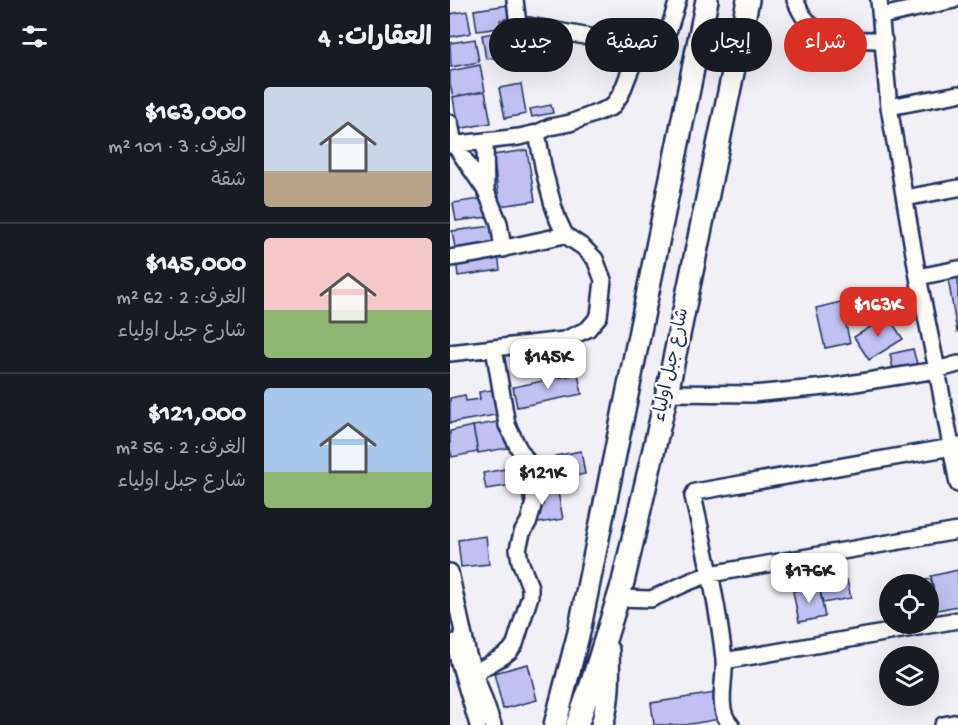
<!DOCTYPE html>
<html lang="ar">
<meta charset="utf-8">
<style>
body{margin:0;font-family:"Gochi Hand","Playpen Sans Arabic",sans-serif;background:#20242c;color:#f1f3f6;direction:rtl;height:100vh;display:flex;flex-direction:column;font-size:22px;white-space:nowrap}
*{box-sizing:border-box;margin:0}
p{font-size:20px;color:#9ea1a6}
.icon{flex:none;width:33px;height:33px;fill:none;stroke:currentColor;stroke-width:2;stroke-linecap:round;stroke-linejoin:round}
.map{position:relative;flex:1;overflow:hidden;direction:ltr}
.sheet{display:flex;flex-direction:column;background:#171b24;width:450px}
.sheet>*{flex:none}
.banner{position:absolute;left:18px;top:18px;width:399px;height:54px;direction:rtl;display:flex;gap:12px}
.fabs{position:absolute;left:429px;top:574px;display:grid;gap:12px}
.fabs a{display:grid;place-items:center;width:60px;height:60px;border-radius:50%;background:#171b24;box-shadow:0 6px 24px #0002;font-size:30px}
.price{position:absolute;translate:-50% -51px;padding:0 14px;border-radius:12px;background:#fff;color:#222;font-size:20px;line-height:39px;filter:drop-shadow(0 2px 3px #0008)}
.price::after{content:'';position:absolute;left:50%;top:36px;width:18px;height:14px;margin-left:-9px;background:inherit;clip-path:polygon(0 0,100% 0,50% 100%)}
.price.selected{background:#d93025;color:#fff}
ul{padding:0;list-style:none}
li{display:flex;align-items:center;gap:18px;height:150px;padding:0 18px}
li+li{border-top:2px solid #363941}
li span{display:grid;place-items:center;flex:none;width:168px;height:120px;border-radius:6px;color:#555}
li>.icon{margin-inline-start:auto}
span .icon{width:72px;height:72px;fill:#fffc;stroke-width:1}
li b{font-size:26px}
h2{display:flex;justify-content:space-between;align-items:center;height:72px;padding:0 18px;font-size:26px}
.pill{padding:0 21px;border-radius:27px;background:#171b24;box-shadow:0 6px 24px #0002;font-size:21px;line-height:54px}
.pill.selected{background:#d93025;color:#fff}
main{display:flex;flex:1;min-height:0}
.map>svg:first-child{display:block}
.building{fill:#c0c0f2;stroke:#1b2f5e;stroke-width:1.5}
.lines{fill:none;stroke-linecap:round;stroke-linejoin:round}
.minor-casing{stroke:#1b2f5e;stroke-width:20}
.highway-casing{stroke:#1b2f5e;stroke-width:26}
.minor{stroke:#fdfcf7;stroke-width:15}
.highway{stroke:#fdfcf7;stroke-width:21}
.labels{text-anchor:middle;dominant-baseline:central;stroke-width:5;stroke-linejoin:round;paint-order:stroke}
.street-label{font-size:18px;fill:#1b2f5e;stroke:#fdfcf7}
</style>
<main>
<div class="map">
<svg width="508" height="725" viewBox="0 0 508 725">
<rect width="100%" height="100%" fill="#f1f0f6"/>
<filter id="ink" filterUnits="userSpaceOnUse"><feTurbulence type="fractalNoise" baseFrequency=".0167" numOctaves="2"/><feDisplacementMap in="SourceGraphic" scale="12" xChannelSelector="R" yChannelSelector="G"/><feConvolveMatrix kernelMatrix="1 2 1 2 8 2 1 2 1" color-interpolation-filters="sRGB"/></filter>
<g filter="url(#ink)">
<path class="building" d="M 58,5 L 60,18 L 50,20 L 51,28 L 27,31 L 24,10 Z
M 17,11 L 21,33 L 0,37 L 0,14 Z
M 62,30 L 66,54 L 36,59 L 32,35 Z
M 25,39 L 29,62 L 1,67 L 0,43 Z
M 30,65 L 35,91 L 3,97 L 0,84 L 0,71 Z
M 71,84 L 76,114 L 55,118 L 49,88 Z
M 35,91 L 41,123 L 8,129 L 3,97 Z
M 101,105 L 103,113 L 82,117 L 80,109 Z
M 77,150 L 85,201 L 50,206 L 43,155 Z
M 35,198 L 38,217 L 6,221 L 3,203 Z
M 42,226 L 44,244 L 5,248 L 2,231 Z
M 48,254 L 50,270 L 8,276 L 6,259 Z
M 508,270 L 508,331 L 507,332 L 497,272 Z
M 391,302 L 400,343 L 375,348 L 366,308 Z
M 438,316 L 453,339 L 419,360 L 404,337 Z
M 463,349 L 467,364 L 443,369 L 440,354 Z
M 128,374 L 132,394 L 67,407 L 63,387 Z
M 47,389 L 51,414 L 0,423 L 0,398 L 15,395 L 16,401 L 30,399 L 29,392 Z
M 53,421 L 58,448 L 28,453 L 23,426 Z
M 23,426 L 28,452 L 2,457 L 0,449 L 0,431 Z
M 131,451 L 135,474 L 110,479 L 105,456 Z
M 61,468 L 63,485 L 36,489 L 33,473 Z
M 107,487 L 113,519 L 77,525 L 72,493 Z
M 36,536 L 39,564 L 11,567 L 8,540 Z
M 508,570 L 508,606 L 487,610 L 481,576 Z
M 481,579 L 487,612 L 478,614 L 478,585 L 456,585 L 456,583 Z
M 397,580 L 401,598 L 373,603 L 369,586 Z
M 369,586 L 375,617 L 349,622 L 343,591 Z
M 78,664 L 87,700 L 53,709 L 44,673 Z
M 265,693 L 270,719 L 235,725 L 204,725 L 201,703 Z"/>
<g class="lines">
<defs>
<path id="minor" d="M 65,0 L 68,24 L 201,48
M 345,0 C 348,6 350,12 354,17 C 371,42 406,40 434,40
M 429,0 L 439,107 L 468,277 L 487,370 L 508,484
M 432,16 L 504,0
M 439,107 L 508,94
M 0,123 L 4,144 L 36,191 L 49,223 L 53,249
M 35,141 L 36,191
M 0,145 L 69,137 L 87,133 L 100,127 L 120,123 L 162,107 L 171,94 L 182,66 L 189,57 L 201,48 L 219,29 L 228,0
M 455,198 L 508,188
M 0,258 L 32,253 L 115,235
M 468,277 L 508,269
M 0,353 L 114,340 L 138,329 L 149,316 L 153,280 L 145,259 L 133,247 L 115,235 L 108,220 L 103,205 L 94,171 L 87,133
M 217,393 L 302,394 L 386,386 L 487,370 L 508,364
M 0,572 L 18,655 L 43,725
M 168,598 L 201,599 L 241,581 L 260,574 L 508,531
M 5,642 L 9,662 L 28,725
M 274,661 L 508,620
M 24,673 L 52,657 L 60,651 L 65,644 L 80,596 L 80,587 L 70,561 L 68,549 L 72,533 L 79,521 L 84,502 L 83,484 L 80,466 L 68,447 L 57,425 L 44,348
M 281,725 C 265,710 276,679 274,659 C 268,604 255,550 243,496 L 245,492 L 508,446
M 493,725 L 508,722"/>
<path id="highway" d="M 105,725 L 129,632 L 257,0
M 127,725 L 142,682 L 173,582 L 217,393 L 298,0
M 152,725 C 159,701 159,676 158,651"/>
</defs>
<use href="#minor" class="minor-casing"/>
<use href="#highway" class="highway-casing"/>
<use href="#minor" class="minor"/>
<use href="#highway" class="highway"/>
</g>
</g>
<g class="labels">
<g class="street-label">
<text transform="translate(222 365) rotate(-78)">شارع جبل اولياء</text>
</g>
</g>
</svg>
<div class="fabs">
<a><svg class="icon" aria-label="locate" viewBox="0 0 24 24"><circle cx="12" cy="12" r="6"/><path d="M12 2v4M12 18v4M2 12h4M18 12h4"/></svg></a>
<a><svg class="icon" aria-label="layers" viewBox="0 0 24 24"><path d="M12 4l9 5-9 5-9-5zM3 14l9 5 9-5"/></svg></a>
</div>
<b class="price selected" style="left:428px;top:338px">$163K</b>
<b class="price" style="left:98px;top:390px">$145K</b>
<b class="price" style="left:92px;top:506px">$121K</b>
<b class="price" style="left:359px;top:604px">$176K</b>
<div class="banner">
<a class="pill selected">شراء</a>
<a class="pill">إيجار</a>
<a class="pill">تصفية</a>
<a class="pill">جديد</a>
</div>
</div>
<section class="sheet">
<h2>العقارات: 4<svg class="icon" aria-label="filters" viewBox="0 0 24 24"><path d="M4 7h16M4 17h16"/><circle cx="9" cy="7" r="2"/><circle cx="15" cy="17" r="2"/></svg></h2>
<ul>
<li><span style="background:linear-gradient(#c9d6e8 70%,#b9a48a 0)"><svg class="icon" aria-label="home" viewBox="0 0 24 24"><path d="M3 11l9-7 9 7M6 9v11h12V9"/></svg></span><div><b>$163,000</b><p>الغرف: 3 · 101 m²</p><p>شقة</p></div></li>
<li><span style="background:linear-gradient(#f6c9c9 60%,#8fb573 0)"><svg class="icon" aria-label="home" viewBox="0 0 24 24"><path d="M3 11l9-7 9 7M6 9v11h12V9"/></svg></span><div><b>$145,000</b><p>الغرف: 2 · 62 m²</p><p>شارع جبل اولياء</p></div></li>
<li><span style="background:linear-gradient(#a9c7e8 70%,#8fb573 0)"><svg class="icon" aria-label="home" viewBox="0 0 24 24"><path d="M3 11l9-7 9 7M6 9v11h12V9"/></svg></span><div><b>$121,000</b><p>الغرف: 2 · 56 m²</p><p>شارع جبل اولياء</p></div></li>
</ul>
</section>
</main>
